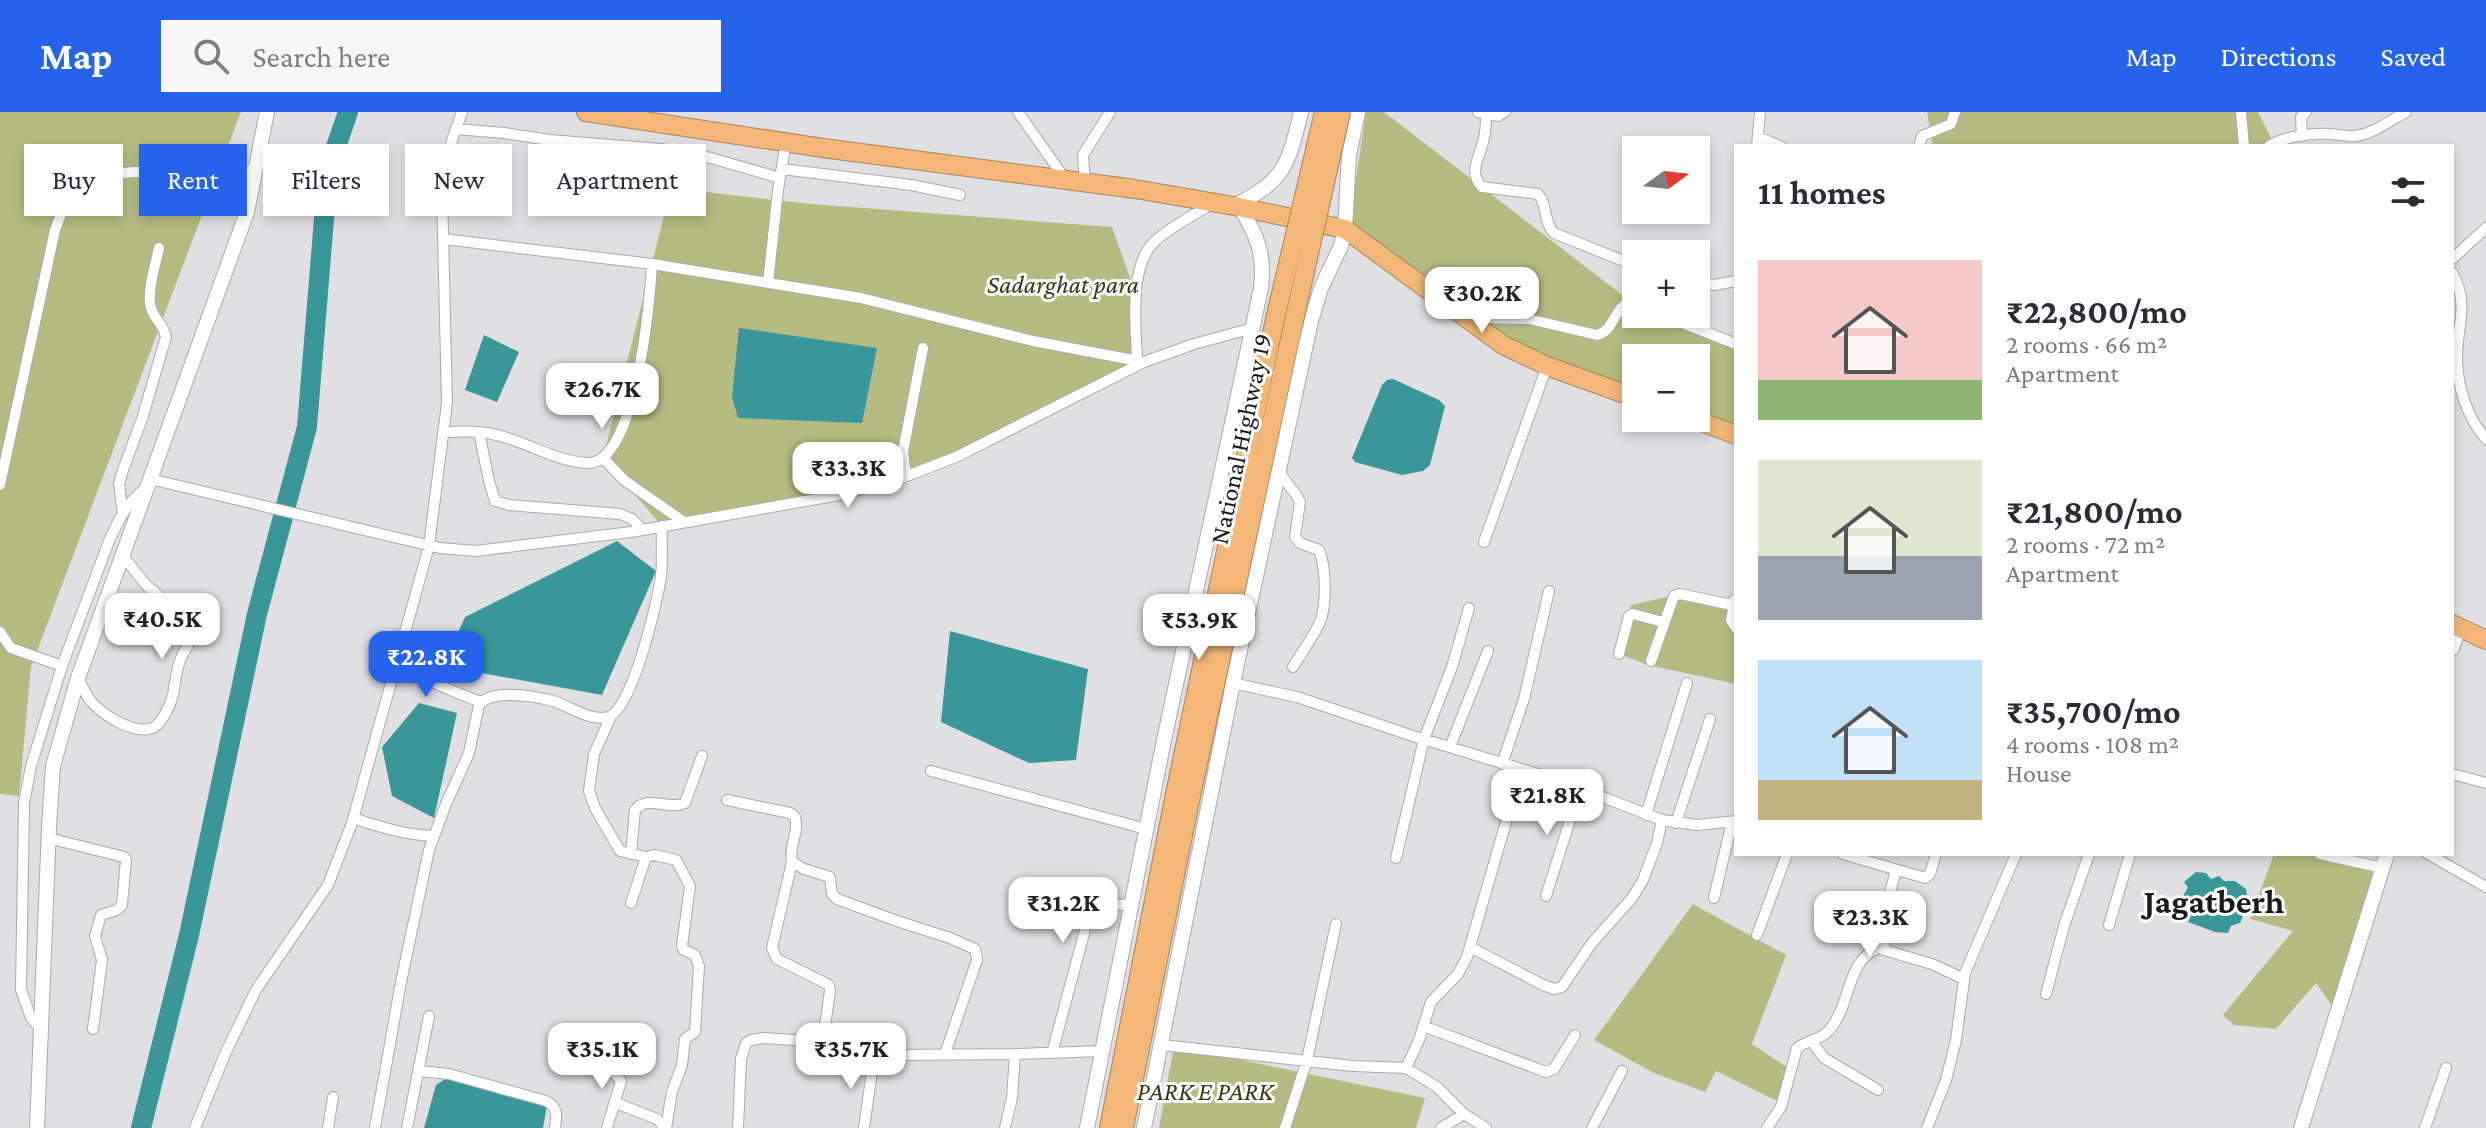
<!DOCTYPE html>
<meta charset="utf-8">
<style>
body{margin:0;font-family:"Crimson Pro",serif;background:#f7f7f7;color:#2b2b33;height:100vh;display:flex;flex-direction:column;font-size:30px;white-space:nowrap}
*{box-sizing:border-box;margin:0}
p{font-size:26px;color:#7c7c81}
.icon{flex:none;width:44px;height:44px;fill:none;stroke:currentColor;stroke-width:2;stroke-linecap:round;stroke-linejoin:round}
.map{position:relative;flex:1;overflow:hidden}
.details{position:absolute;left:1734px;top:32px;width:720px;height:712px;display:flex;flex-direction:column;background:#fff;border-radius:0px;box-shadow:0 4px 12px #0003}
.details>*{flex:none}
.guide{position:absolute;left:24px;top:32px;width:760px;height:72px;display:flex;gap:16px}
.needle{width:52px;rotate:75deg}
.controls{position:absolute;left:1622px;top:24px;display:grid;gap:16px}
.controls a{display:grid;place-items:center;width:88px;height:88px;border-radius:0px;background:#fff;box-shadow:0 4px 12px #0003;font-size:40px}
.price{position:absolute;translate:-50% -68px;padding:0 18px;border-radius:16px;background:#fff;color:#222;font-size:26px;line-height:52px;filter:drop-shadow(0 2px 4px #0008)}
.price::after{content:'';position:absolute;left:50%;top:48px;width:24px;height:18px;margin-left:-12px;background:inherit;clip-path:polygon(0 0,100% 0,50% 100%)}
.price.selected{background:#2563eb;color:#fff}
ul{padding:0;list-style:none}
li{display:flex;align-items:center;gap:24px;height:200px;padding:0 24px}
li span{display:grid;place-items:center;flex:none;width:224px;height:160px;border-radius:0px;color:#555}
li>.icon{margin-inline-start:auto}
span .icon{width:96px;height:96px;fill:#fffc;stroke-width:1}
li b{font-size:34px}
h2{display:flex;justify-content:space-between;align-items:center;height:96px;padding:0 24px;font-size:34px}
.tag{padding:0 28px;border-radius:0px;background:#fff;box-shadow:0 4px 12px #0003;font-size:28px;line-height:72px}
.tag.selected{background:#2563eb;color:#fff}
header{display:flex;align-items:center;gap:48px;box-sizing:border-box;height:112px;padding:0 40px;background:#2563eb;color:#fff}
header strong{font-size:38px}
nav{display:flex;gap:44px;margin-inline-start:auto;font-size:28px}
.search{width:560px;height:72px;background:#f7f7f7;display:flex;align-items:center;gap:20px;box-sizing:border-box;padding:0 28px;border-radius:0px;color:#7c7c81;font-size:30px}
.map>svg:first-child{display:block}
.green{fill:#b5bb81}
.water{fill:#399799}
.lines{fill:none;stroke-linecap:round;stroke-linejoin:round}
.river{stroke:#399799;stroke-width:20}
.street-casing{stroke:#a9a9ac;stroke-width:12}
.secondary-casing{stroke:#a9a9ac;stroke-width:16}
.highway-casing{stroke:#a78157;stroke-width:20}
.street{stroke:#fff;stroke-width:10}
.secondary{stroke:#fff;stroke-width:14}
.highway{stroke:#f3b877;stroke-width:18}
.highway-bridge-casing{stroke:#a78157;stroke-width:20;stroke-linecap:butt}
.highway-bridge{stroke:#f3b877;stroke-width:18}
.labels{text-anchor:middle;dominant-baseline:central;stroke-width:6;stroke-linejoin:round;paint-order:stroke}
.park-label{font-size:26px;font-style:italic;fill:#353813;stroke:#fff}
.street-label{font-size:26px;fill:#1a1a1b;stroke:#fff}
.district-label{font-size:34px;font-weight:bold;fill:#1a1a1b;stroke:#fff}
</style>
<header>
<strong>Map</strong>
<div class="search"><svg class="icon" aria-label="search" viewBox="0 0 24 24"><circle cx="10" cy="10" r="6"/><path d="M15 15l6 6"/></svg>Search here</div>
<nav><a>Map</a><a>Directions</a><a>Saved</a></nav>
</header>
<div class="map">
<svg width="2486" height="1016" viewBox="0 0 2486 1016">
<rect width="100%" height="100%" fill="#e0e0e3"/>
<path class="green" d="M 0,0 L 241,0 L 31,555 L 19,684 L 0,682 Z
M 1366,0 L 1384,0 L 1630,189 L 1636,192 L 1636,202 L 1662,202 L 1736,232 L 1736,320 L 1696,306 L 1696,246 L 1636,246 L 1636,284 L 1519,240 L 1349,114 Z
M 1927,0 L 2258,0 L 2275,34 L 1933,34 Z
M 671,76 L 811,92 L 1112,115 L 1136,183 L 1137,249 L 906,364 L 662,414 L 603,346 Z
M 1680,482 L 1727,491 L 1736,500 L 1736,572 L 1648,553 L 1619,542 L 1631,493 Z
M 2274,742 L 2321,742 L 2380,758 L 2338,902 L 2316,871 L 2276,917 L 2234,913 L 2223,903 L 2293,819 L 2250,807 Z
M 1693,792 L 1786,843 L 1752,932 L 1788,956 L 1777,989 L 1716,959 L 1705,980 L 1654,961 L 1594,928 Z
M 1174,934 L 1425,986 L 1416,1016 L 1159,1016 Z"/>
<path class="water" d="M 739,216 L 877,236 L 862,311 L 738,306 L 732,285 Z
M 484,223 L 519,240 L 497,290 L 465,278 Z
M 1393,267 L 1439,288 L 1445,294 L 1430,353 L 1423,359 L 1402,363 L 1355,350 L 1352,346 L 1382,273 L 1387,268 Z
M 617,429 L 656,459 L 602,583 L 443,554 L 465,505 Z
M 950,519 L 1088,557 L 1076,648 L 1029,651 L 941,610 Z
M 419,591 L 457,601 L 434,706 L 392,684 L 382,635 Z
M 2196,760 L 2206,761 L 2211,767 L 2219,764 L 2224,769 L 2235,769 L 2246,777 C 2249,789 2245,800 2240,811 L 2231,814 L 2228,821 L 2215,820 L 2188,810 L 2191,803 L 2182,793 L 2182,786 L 2188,775 L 2184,770 Z
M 451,963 L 547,993 L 543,1016 L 424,1016 L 436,973 Z"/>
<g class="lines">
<path class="river" d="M 141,1016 L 189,823 L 257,502 L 307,315 L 328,58 L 348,0"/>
<defs>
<path id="street" d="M 1018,0 L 1065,67
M 1478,0 L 1498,4 L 1505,0
M 2241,0 L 2244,34
M 1486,2 C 1486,12 1486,21 1483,30 C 1479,47 1468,60 1482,75 L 1538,82 C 1548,93 1543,110 1554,121 L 1636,154
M 456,17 L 504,21 L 550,28 L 661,37 L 711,46 L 780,66
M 2302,24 L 2301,5 L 2306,0
M 1758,25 L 1780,34
M 1757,34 L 1760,0
M 1919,34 L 1922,24 L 1951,12 L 1955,0
M 2269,34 C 2286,24 2310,21 2330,22 C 2338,22 2347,25 2355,24 C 2373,22 2391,8 2406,0
M 782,57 L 911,73 L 960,83
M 1085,71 L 1083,43 L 1110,0
M 444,127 L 652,152 L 861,186 L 1033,229 L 1144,250
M 2452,147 L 2486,116
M 2452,160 C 2470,193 2457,212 2457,246 C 2457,273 2467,306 2486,327
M 1696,170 L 1714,173 L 1736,169
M 768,171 L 778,78 L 786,30
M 1444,180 L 1485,206 L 1529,207 L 1597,223 C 1615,218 1613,197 1630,189 L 1636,173
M 1659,202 L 1736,232
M 1137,249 C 1136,215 1128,154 1155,129 C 1172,114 1194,103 1213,91
M 443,320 C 459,320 476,318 492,322 C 524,328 553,349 586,351 C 636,355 650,189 652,152
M 479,320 L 489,369 L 495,389 L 509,393 L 620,402 L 632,407 L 643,418
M 603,346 L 624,368 L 684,410
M 1279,360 L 1297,384 L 1300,390 L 1295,425 L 1300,431 L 1319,438 C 1326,455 1327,492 1320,510 C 1313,525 1302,540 1293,555
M 906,364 L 903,339 L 923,236
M 150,367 L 440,436 L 476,439 L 631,420 L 839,383 L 891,370 L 956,345 L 1144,250 L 1194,232 L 1253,216
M 0,373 L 55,118 L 67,86 L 79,71 L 100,62 L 156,59 L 256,58
M 123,402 L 119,372 L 123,358 L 142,307 L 166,225 C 164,213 154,207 151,196 C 146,182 156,150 159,136
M 1484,430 L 1547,254
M 1734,490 L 1731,508 L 1736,516
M 0,520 L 11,536 L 62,554
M 1619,542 L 1629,504 L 1633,502 L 1663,510
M 399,543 C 423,571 448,577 481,590
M 1651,549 L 1674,484 L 1680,482 L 1727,492 L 1732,491 L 1736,487
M 78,566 C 82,573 85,581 90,588 C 101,602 131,621 149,617 C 157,616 163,606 166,600 C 177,583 173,563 181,546 C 185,536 192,530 194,519 L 177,498 L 147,474 L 122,443
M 1233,571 L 1297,585 L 1413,624 L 1561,669 L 1662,708 L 1697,713 L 1736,709
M 611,604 L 594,642 L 589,679 L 595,696 L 620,739 L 646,745
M 1450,635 L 1488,539
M 1502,652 L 1524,587 L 1549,479
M 931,659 L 1146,717
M 2452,662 L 2486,671
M 727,688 L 790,701 L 795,705 C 800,720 788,734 792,750 L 804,757 L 830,765 L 832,782 L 837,787 L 897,809 L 950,826 L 975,837 L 977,848 L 945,942
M 1646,703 L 1687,571
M 353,706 C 380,715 405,723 434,724
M 1676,711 L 1710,607
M 48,726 L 124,745 L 126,748 L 122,793 L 117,798 L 101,803 L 95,824 L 102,848 L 93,917
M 631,742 L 635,698 C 648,682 668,699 685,691 L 702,644
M 1843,742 L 1925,766 L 1930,762 L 1936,742
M 2320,742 L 2383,756
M 2428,742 L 2486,775
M 1396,746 L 1424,627 L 1452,555 L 1469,496
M 792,750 L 772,836 L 777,847 L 829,873 L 830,879 L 822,935
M 1896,758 L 1889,784 L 1884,838 L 1932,852 L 1964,867
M 1546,784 L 1580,677
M 1714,786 L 1732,710
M 631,791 L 646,745 L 654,743 L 676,748 L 690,774 L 682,834 L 684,838 L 695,843 L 699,854 L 695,920 L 685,927 L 682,953 L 672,980 L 666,1016
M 2109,813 L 2130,742
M 1757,823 L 1787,742
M 1470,835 L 1543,873 L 1554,877 L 1562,875 L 1592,831 L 1632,786 L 1643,768 L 1657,731 L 1662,708
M 2046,882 L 2064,814 L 2089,742
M 1423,914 L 1546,960 L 1554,957 L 1575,923
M 41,917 L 31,906 L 21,878 L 24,691 L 31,654 L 62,554 L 109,429 L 119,408 L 129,392 L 143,378
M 1812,930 L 1824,946 L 1878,978
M 1162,933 L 1353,954 L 1406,956
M 1052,941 L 1089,803 L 1101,792 L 1131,793
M 579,951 L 614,961 L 621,969 L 607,1016
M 419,959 L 449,962 L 546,989 C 558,995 557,1004 555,1016
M 616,991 L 657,1007 L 665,1016
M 1464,1002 L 1437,975 L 1406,956 L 1419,928 L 1431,890 L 1458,862 L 1467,845 L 1521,658
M 195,1016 L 225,942 L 256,878 L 328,773 L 352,711 L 429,434 L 447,291 L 442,79 L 452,28 L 462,0
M 328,1016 L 333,985
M 375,1016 L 401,870 L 429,738 L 446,692 L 469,641 L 479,593 C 491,577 531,584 549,588 C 567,592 589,610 608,605 C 632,599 658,488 661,464 C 663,448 661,430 662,414
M 407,1016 L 429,904
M 738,1016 L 741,947 L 746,931 L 751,928 L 764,926 L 794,928 L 863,945 L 897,943 L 1015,942 L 1103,939
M 864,1016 L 874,945
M 1005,1016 L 1012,986 L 1015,942
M 1285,1016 L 1307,948 L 1336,812
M 1441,1016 L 1464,1002 L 1486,1016
M 1592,1016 L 1622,959
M 1767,1016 L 1781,995 L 1797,936 C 1810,926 1822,930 1834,912 C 1851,887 1848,843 1883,835
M 1927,1016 L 1946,968 L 1956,928 L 1965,861 L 2016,742
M 2425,1016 L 2446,956"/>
<path id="secondary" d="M 1234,94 C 1285,68 1288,54 1301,0
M 2452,536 L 2459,516
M 37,1016 L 49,715 L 53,654 L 78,566 L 247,100 L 267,0
M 1087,1016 L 1164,628 L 1261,176 C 1265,141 1257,124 1240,95
M 1144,1016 L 1233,571 L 1311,209 L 1321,176 L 1341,134 L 1345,117 L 1349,43 L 1358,0
M 2301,1016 L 2387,742"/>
<path id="highway" d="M 586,0 L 823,36 L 1135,77 L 1234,94 L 1345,117 L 1503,233 L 1547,254 L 1636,286
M 1691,306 L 1736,323
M 2452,512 L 2486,528
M 1109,1016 L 1176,677 L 1275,207
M 1124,1016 L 1191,684 L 1293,213"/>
</defs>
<use href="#street" class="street-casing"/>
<use href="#secondary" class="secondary-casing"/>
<use href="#highway" class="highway-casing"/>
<use href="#street" class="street"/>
<use href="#secondary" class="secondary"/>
<use href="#highway" class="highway"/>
<defs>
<path id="highway-bridge" d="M 1275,207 L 1324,0
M 1293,213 L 1341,0"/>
</defs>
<use href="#highway-bridge" class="highway-bridge-casing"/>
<use href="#highway-bridge" class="highway-bridge"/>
</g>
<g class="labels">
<g class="park-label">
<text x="1063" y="172">Sadarghat para</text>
<text x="1205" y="979">PARK E PARK</text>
</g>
<g class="street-label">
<text transform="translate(1241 327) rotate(-78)">National Highway 19</text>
</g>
<g class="district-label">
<text x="2214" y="789">Jagatberh</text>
</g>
</g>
</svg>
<div class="controls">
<a><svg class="needle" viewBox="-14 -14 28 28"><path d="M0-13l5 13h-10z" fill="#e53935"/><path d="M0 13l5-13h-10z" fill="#7c7c81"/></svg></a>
<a>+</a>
<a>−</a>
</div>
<b class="price" style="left:1482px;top:223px">₹30.2K</b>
<b class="price" style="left:602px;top:319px">₹26.7K</b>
<b class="price" style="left:848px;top:398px">₹33.3K</b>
<b class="price" style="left:162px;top:549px">₹40.5K</b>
<b class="price" style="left:1199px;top:550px">₹53.9K</b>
<b class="price selected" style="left:426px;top:587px">₹22.8K</b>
<b class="price" style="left:1547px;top:725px">₹21.8K</b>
<b class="price" style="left:1063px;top:833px">₹31.2K</b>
<b class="price" style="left:1870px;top:847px">₹23.3K</b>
<b class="price" style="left:602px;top:979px">₹35.1K</b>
<b class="price" style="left:851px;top:979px">₹35.7K</b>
<div class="guide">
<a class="tag">Buy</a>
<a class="tag selected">Rent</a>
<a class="tag">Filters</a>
<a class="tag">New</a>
<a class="tag">Apartment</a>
</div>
<section class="details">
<h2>11 homes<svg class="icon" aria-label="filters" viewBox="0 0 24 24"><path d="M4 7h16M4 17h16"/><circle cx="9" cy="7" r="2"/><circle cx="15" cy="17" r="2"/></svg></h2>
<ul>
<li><span style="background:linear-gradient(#f6c9c9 75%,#8fb573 0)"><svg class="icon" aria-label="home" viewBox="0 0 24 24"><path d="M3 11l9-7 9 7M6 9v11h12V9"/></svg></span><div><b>₹22,800/mo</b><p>2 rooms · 66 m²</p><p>Apartment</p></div></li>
<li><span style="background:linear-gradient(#dfe7d0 60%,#9aa5b1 0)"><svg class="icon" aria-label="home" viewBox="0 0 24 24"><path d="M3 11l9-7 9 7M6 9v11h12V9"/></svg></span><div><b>₹21,800/mo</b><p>2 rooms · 72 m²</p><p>Apartment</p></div></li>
<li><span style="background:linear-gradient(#bfe0f5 75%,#c2b280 0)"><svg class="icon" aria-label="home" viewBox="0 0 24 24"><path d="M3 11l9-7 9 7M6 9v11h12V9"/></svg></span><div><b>₹35,700/mo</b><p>4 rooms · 108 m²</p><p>House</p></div></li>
</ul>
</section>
</div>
